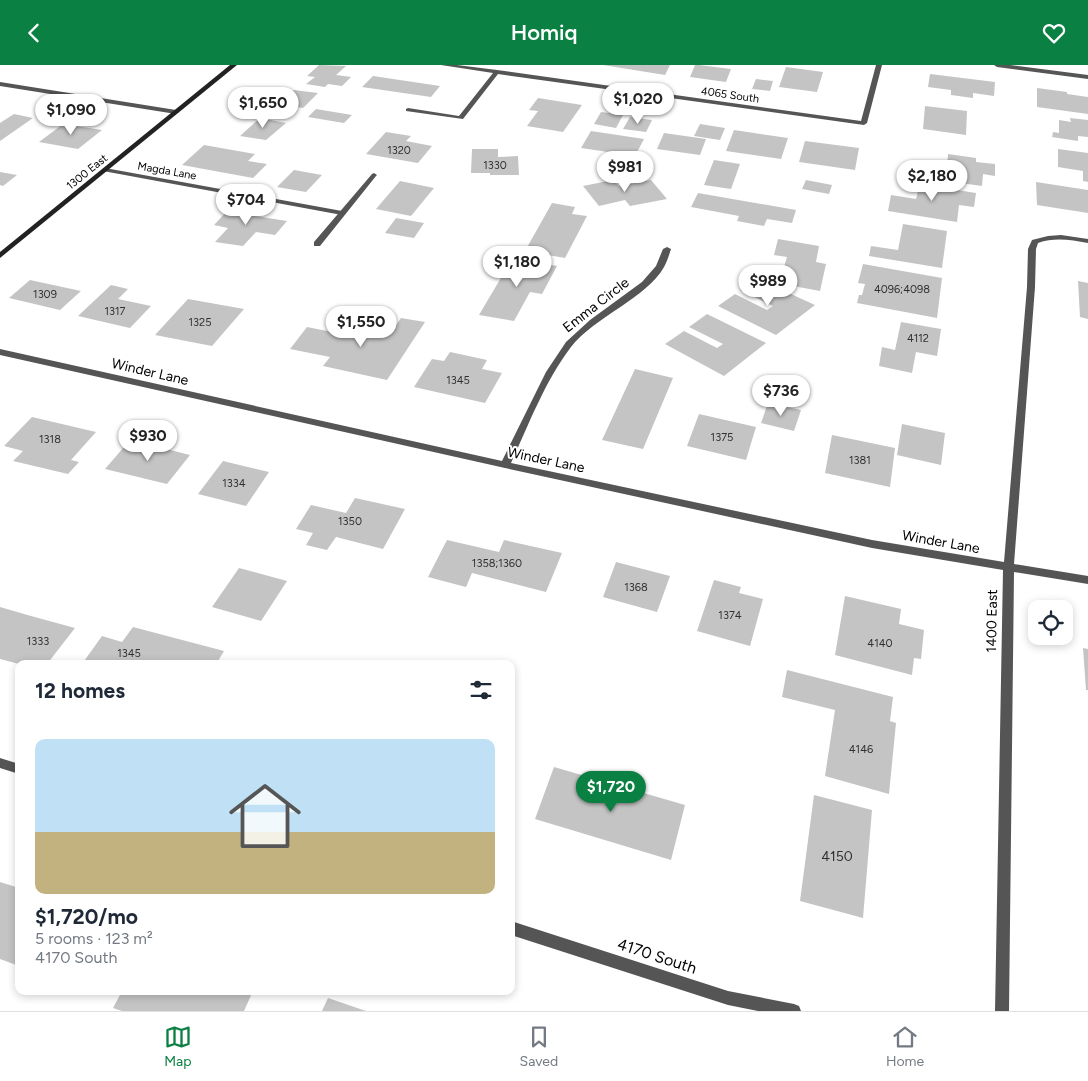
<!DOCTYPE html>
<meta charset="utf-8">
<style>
body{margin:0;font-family:Figtree,sans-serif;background:#f6f6f7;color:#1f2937;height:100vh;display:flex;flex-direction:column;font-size:19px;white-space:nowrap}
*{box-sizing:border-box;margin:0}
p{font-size:16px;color:#747a83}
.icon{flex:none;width:28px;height:28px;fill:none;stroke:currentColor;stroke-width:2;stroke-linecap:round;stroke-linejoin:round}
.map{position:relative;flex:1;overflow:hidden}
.sheet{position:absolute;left:15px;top:595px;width:500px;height:335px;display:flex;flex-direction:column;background:#fff;border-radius:10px;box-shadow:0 2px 8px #0003}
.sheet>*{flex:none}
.controls{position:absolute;left:1028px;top:535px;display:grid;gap:10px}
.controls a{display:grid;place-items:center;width:45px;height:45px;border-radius:10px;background:#fff;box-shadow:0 2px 8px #0003;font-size:25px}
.price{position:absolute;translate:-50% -42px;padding:0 11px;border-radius:18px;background:#fff;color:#222;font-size:16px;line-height:32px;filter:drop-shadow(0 1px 2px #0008)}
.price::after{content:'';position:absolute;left:50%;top:30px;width:15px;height:11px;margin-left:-8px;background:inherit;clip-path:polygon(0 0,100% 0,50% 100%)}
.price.active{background:#0b8043;color:#fff}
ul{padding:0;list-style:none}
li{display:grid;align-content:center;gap:10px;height:265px;padding:0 20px}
li span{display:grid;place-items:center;height:155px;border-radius:10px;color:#555}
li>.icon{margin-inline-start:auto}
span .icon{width:90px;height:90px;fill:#fffc;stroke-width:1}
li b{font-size:21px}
h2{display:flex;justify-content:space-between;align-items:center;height:60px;padding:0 20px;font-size:21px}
header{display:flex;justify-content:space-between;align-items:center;height:65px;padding:0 20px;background:#0b8043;color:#fff;font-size:22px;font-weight:600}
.tabs{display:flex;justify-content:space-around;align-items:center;height:70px;border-top:1px solid #e0e1e3;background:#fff;font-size:14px;color:#747a83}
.tabs a{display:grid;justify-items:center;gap:2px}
.tabs .active{color:#0b8043}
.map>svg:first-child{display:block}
.building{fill:#c4c4c4}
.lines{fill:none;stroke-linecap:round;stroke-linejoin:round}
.service{fill:#555;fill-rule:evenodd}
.minor{fill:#555;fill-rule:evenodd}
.secondary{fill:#222;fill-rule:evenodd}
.labels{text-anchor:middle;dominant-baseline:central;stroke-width:4;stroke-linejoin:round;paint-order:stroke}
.far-street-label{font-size:11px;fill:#000;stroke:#fff}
.number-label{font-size:11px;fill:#313131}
.street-label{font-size:14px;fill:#000;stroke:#fff}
.near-number-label{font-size:14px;fill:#313131}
.near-street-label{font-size:16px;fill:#000;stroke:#fff}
</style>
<header><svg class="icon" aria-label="back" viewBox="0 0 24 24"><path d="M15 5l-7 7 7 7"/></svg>Homiq<svg class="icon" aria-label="heart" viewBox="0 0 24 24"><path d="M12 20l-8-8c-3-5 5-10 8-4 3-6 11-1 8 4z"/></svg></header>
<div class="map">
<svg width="1088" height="946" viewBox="0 0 1088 946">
<rect width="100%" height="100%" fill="#fff"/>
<path class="building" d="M 319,0 L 346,1 L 336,10 L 351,12 L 342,21 L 328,19 L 325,22 L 306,19 L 315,12 L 307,11 Z
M 603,0 L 670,0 L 665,10 Z
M 695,0 L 699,0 L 731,4 L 726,17 L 690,12 Z
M 786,2 L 823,7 L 817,27 L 779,22 Z
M 930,9 L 995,17 L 994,31 L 973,28 L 973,33 L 951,30 L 951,25 L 928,22 Z
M 373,11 L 440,21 L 431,32 L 362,22 Z
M 756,14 L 773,16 L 770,26 L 752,24 Z
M 1037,23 L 1067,27 L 1067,29 L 1088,32 L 1088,49 L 1037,42 Z
M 294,25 L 318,28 L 303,43 L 276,39 Z
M 538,33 L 582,40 L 563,67 L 527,61 L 538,46 L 529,45 Z
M 925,41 L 967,46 L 966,70 L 923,64 Z
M 316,44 L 352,50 L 344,58 L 308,52 Z
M 601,47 L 623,50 L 616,63 L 594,59 Z
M 14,49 L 33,53 L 0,76 L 0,58 Z
M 630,52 L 652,55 L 646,67 L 623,64 Z
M 260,53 L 286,58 L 266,75 L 240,71 Z
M 1070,53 L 1088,55 L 1088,72 L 1078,71 L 1078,76 L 1052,72 L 1053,67 L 1059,68 L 1059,55 L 1071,57 Z
M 63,59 L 102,65 L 78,84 L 39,77 Z
M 700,59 L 725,63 L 720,75 L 694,71 Z
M 734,65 L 788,73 L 781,94 L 726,86 Z
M 591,66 L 644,74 L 635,91 L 581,83 Z
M 386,67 L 411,71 L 406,76 L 432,81 L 418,98 L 366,89 Z
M 664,68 L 706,74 L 700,90 L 657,84 Z
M 805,76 L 859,83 L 855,105 L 799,97 Z
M 204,80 L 255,89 L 248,96 L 267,99 L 253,113 L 182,100 Z
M 472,84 L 498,84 L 498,92 L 518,91 L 519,110 L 490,110 L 490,108 L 471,108 Z
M 1058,84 L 1088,88 L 1088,117 L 1083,116 L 1083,106 L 1058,102 Z
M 948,89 L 976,93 L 976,97 L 995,99 L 995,111 L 983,109 L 982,121 L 946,116 Z
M 714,95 L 740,99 L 731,124 L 704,120 Z
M 294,105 L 322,110 L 306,127 L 277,122 Z
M 0,107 L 17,110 L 3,121 L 0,120 Z
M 613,115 L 619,121 L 651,115 L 667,134 L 630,141 L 625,135 L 599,141 L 583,121 Z
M 806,115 L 832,120 L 829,129 L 802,124 Z
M 400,116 L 434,123 L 411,151 L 376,144 Z
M 904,117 L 976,128 L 974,142 L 959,140 L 957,157 L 888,146 L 891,130 L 916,134 L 918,126 L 903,124 Z
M 1036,117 L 1088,125 L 1088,148 L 1037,140 Z
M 698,128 L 796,145 L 792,158 L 767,154 L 764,161 L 737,156 L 739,151 L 691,142 Z
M 552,138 L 575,142 L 572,149 L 587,151 L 565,193 L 525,186 Z
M 240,143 L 259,146 L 255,151 L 287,156 L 275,170 L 256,167 L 243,181 L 215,177 L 228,163 L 214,160 L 227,146 L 236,148 Z
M 396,153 L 424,158 L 414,173 L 385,168 Z
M 903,159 L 947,166 L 942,203 L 869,191 L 871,181 L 898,185 Z
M 778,174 L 819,181 L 816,197 L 826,199 L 820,226 L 793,221 L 795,214 L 781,212 L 787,192 L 774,190 Z
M 512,194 L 557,201 L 542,229 L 530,227 L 514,256 L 479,250 Z
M 863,199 L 942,213 L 937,253 L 857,238 L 859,230 L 862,230 L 865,219 L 858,218 Z
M 756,213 L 815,240 L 776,270 L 718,241 L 735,229 L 767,245 L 773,241 L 740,225 Z
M 30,215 L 81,226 L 60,245 L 9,233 Z
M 1078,216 L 1088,218 L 1088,254 L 1080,252 Z
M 111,220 L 128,224 L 118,234 L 151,241 L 130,263 L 78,251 Z
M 188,234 L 244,244 L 212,281 L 155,270 Z
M 707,249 L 766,278 L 724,311 L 665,279 L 684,266 L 717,283 L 723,279 L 689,262 Z
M 401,253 L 425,257 L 387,315 L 323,301 L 330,292 L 290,284 L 307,262 L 357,272 L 364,264 L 390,269 Z
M 901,257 L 941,264 L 937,291 L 916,287 L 912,308 L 879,301 L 882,282 L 895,285 Z
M 450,287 L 487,295 L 482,304 L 502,308 L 485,338 L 414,322 L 432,294 L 444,296 Z
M 635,304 L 673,313 L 643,384 L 602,375 Z
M 768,338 L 801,345 L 794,366 L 761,358 Z
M 699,349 L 756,362 L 746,395 L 687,381 Z
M 32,352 L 96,367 L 71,395 L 79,397 L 68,409 L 13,396 L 23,386 L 4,381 Z
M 902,359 L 945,368 L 941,400 L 897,390 Z
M 832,370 L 895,383 L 890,422 L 825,408 Z
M 130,375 L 190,390 L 167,419 L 105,404 Z
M 223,396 L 269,407 L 246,441 L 198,429 Z
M 355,433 L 405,444 L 383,484 L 336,472 L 327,485 L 306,480 L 313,468 L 296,464 L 311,440 L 346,448 Z
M 447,475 L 499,487 L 504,475 L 562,488 L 546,527 L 472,508 L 466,522 L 428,512 Z
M 616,497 L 670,511 L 657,547 L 603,532 Z
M 239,503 L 287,516 L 261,556 L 212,542 Z
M 714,515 L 741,522 L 739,528 L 763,534 L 750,581 L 697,566 Z
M 845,531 L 901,544 L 899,559 L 924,565 L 921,594 L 914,593 L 912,610 L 835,590 Z
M 0,542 L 31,551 L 75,563 L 47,599 L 19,599 L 0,594 Z
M 133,562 L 224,586 L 218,596 L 224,599 L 82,599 L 102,571 L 122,577 Z
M 1083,583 L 1088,584 L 1088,625 L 1086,625 Z
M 787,605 L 893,632 L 890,656 L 896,658 L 889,729 L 825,711 L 835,645 L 782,632 Z
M 554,702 L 685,740 L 671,795 L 535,754 Z
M 814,730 L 872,745 L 863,853 L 800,836 Z
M 0,817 L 19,823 L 19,901 L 0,894 Z
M 122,926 L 253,926 L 244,946 L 122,946 L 113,943 Z
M 328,933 L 366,946 L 322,946 Z"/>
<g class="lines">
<path class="service" d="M 374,108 L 377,110 L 376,111 L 320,181 L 314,181 L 314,177 L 372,109 Z"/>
<path class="minor" d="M 441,0 L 457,0 L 497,5 L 861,56 L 876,0 L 882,0 L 867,58 L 864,60 L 498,9 L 463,54 L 406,46 L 406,44 L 408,43 L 459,51 L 493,8 Z
M 994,0 L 1010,0 L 1088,10 L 1088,14 L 997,2 Z
M 0,17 L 176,45 L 179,47 L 176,49 L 0,21 Z
M 105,103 L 342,146 L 346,148 L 342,150 L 103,106 L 102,105 Z
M 1061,170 L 1088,174 L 1088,178 C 1071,175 1055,172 1038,178 L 1036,184 L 1035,222 L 1014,499 L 1088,511 L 1088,519 L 1014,507 L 1009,946 L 995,946 L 1003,505 L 872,483 L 505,403 L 0,290 L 0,284 L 502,396 L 546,307 L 566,277 L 590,255 L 642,217 L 656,201 L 663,184 L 667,182 L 671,184 C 669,190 667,197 664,202 C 647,233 594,252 571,282 C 545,316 529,359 511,398 L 872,475 L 1004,497 L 1027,222 L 1028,184 L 1032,175 L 1048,171 Z
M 0,693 L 19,699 L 19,709 L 0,703 Z
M 511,856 L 728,926 L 794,939 L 799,941 L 801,946 L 758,946 L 728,940 L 511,870 Z"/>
<path class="secondary" d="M 230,0 L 237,0 L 0,193 L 0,187 Z"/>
</g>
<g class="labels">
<g class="far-street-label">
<text transform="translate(730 30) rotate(8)">4065 South</text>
<text transform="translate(167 106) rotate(10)">Magda Lane</text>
<text transform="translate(87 107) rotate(-39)">1300 East</text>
</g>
<g class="number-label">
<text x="399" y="85">1320</text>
<text x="495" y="100">1330</text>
<text x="902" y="224">4096;4098</text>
<text x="45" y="229">1309</text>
<text x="115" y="246">1317</text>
<text x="200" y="257">1325</text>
<text x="918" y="273">4112</text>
<text x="458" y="315">1345</text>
<text x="722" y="372">1375</text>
<text x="50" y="374">1318</text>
<text x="860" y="395">1381</text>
<text x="234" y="418">1334</text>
<text x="350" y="456">1350</text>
<text x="497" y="498">1358;1360</text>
<text x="636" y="522">1368</text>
<text x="730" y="550">1374</text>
<text x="38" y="576">1333</text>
<text x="880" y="578">4140</text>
<text x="129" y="588">1345</text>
<text x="861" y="684">4146</text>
</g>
<g class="street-label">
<text transform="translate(596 240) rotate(-38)">Emma Circle</text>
<text transform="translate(150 307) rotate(13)">Winder Lane</text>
<text transform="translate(546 395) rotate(12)">Winder Lane</text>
<text transform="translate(941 477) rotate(10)">Winder Lane</text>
<text transform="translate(992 556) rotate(-89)">1400 East</text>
</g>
<g class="near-number-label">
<text x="837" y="791">4150</text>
</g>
<g class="near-street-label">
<text transform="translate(657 891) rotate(18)">4170 South</text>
</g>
</g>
</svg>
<div class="controls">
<a><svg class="icon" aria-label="locate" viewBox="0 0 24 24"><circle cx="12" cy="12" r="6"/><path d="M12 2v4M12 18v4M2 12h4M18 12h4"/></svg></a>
</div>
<b class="price" style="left:638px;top:60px">$1,020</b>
<b class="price" style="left:263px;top:64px">$1,650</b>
<b class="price" style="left:71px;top:71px">$1,090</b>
<b class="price" style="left:625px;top:128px">$981</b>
<b class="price" style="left:932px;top:137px">$2,180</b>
<b class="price" style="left:246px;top:161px">$704</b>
<b class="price" style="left:517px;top:223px">$1,180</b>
<b class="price" style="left:768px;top:242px">$989</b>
<b class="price" style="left:361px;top:283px">$1,550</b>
<b class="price" style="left:781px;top:352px">$736</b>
<b class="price" style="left:148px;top:397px">$930</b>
<b class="price active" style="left:611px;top:748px">$1,720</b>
<section class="sheet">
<h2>12 homes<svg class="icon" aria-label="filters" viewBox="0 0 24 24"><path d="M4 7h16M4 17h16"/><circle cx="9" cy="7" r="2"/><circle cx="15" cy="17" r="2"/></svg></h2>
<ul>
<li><span style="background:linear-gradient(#bfe0f5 60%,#c2b280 0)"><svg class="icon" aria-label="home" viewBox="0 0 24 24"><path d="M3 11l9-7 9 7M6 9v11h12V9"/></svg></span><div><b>$1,720/mo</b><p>5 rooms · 123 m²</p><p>4170 South</p></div></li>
</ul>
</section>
</div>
<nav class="tabs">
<a class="active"><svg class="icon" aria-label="map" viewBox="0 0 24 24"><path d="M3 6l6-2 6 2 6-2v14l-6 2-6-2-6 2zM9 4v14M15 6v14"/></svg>Map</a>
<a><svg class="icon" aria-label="saved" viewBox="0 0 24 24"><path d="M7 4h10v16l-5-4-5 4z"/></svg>Saved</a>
<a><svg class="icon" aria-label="home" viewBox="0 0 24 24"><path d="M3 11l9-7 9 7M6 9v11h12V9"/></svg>Home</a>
</nav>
